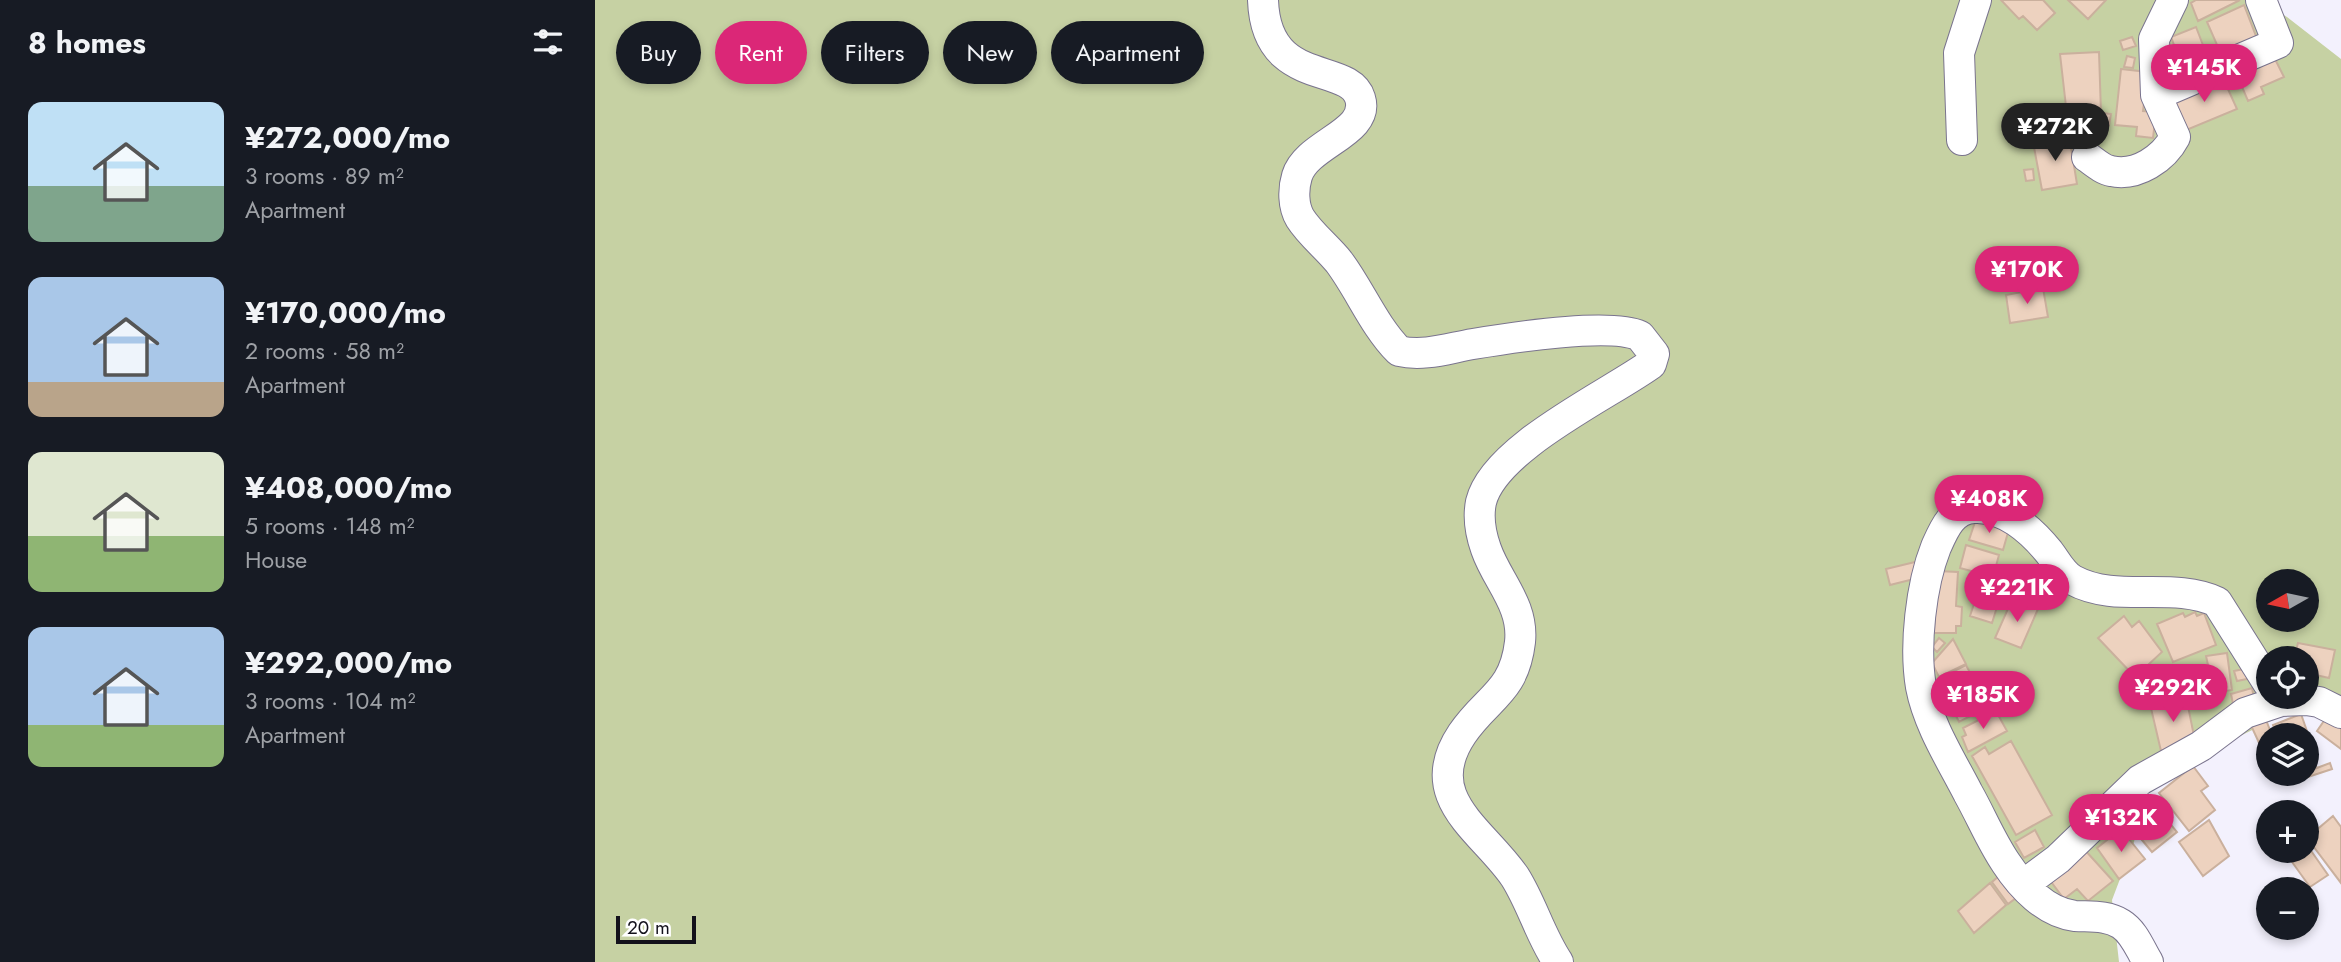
<!DOCTYPE html>
<meta charset="utf-8">
<style>
body{margin:0;font-family:Jost,sans-serif;background:#242831;color:#f1f3f6;height:100vh;display:flex;flex-direction:column;font-size:26px;white-space:nowrap}
*{box-sizing:border-box;margin:0}
p{font-size:23px;color:#9ea1a6}
.icon{flex:none;width:38px;height:38px;fill:none;stroke:currentColor;stroke-width:2;stroke-linecap:round;stroke-linejoin:round}
.map{position:relative;flex:1;overflow:hidden}
.drawer{display:flex;flex-direction:column;background:#171b24;width:595px}
.drawer>*{flex:none}
.hud{position:absolute;left:21px;top:21px;width:665px;height:63px;display:flex;gap:14px}
.needle{width:46px;rotate:261deg}
.fabs{position:absolute;left:1661px;top:569px;display:grid;gap:14px}
.fabs a{display:grid;place-items:center;width:63px;height:63px;border-radius:50%;background:#171b24;box-shadow:0 4px 10px #0003;font-size:35px}
.scale{position:absolute;left:21px;bottom:18px;width:80px;box-sizing:border-box;padding-left:7px;border:4px solid #13111b;border-top:0;font-size:19px;line-height:24px;white-space:nowrap;color:#13111b;-webkit-text-stroke:5px #fff;paint-order:stroke}
.price{position:absolute;translate:-50% -60px;padding:0 16px;border-radius:24px;background:#db2777;color:#fff;font-size:23px;line-height:46px;filter:drop-shadow(0 2px 4px #0008)}
.price::after{content:'';position:absolute;left:50%;top:42px;width:21px;height:16px;margin-left:-10px;background:inherit;clip-path:polygon(0 0,100% 0,50% 100%)}
.price.current{background:#222;color:#fff}
ul{padding:0;list-style:none}
li{display:flex;align-items:center;gap:21px;height:175px;padding:0 28px}
li span{display:grid;place-items:center;flex:none;width:196px;height:140px;border-radius:14px;color:#555}
li>.icon{margin-inline-start:auto}
span .icon{width:84px;height:84px;fill:#fffc;stroke-width:1}
li b{font-size:30px}
h2{display:flex;justify-content:space-between;align-items:center;height:84px;padding:0 28px;font-size:30px}
.tag{padding:0 24px;border-radius:32px;background:#171b24;box-shadow:0 4px 10px #0003;font-size:24px;line-height:63px}
.tag.current{background:#db2777;color:#fff}
main{display:flex;flex:1;min-height:0}
.map>svg:first-child{display:block}
.green{fill:#c6d1a3;fill-rule:evenodd}
.building{fill:#edd2bf;stroke:#cab09d;stroke-width:2}
.lines{fill:none;stroke-linecap:round;stroke-linejoin:round}
.street-casing{stroke:#7a748e;stroke-width:32}
.street{stroke:#fff;stroke-width:30}
</style>
<main>
<section class="drawer">
<h2>8 homes<svg class="icon" aria-label="filters" viewBox="0 0 24 24"><path d="M4 7h16M4 17h16"/><circle cx="9" cy="7" r="2"/><circle cx="15" cy="17" r="2"/></svg></h2>
<ul>
<li><span style="background:linear-gradient(#bfe0f5 60%,#7fa58c 0)"><svg class="icon" aria-label="home" viewBox="0 0 24 24"><path d="M3 11l9-7 9 7M6 9v11h12V9"/></svg></span><div><b>¥272,000/mo</b><p>3 rooms · 89 m²</p><p>Apartment</p></div></li>
<li><span style="background:linear-gradient(#a9c7e8 75%,#b9a48a 0)"><svg class="icon" aria-label="home" viewBox="0 0 24 24"><path d="M3 11l9-7 9 7M6 9v11h12V9"/></svg></span><div><b>¥170,000/mo</b><p>2 rooms · 58 m²</p><p>Apartment</p></div></li>
<li><span style="background:linear-gradient(#dfe7d0 60%,#8fb573 0)"><svg class="icon" aria-label="home" viewBox="0 0 24 24"><path d="M3 11l9-7 9 7M6 9v11h12V9"/></svg></span><div><b>¥408,000/mo</b><p>5 rooms · 148 m²</p><p>House</p></div></li>
<li><span style="background:linear-gradient(#a9c7e8 70%,#8fb573 0)"><svg class="icon" aria-label="home" viewBox="0 0 24 24"><path d="M3 11l9-7 9 7M6 9v11h12V9"/></svg></span><div><b>¥292,000/mo</b><p>3 rooms · 104 m²</p><p>Apartment</p></div></li>
</ul>
</section>
<div class="map">
<svg width="1746" height="962" viewBox="0 0 1746 962">
<rect width="100%" height="100%" fill="#f3f1fd"/>
<path class="green" d="M 0,0 L 1664,0 L 1692,17 L 1746,59 L 1746,704 L 1709,705 L 1618,749 L 1556,768 L 1539,842 L 1517,900 L 1524,962 L 0,962 ZM 1673,581 L 1712,581 L 1712,620 L 1673,620 ZM 1673,658 L 1712,658 L 1712,696 L 1673,696 Z"/>
<path class="building" d="M 1406,0 L 1448,0 L 1460,13 L 1442,30 L 1428,16 L 1424,19 Z
M 1473,0 L 1511,0 L 1493,19 Z
M 1645,0 L 1603,21 L 1596,3 L 1601,0 Z
M 1649,5 L 1664,44 L 1629,61 L 1612,22 Z
M 1601,27 L 1616,66 L 1591,76 L 1576,37 Z
M 1537,37 L 1541,46 L 1528,50 L 1525,41 Z
M 1577,47 L 1588,77 L 1570,83 L 1563,53 Z
M 1504,52 L 1506,113 L 1502,113 L 1503,123 L 1473,124 L 1465,54 Z
M 1677,53 L 1689,77 L 1666,87 L 1669,94 L 1653,101 L 1639,68 Z
M 1532,56 L 1540,58 L 1538,68 L 1529,67 Z
M 1526,69 L 1553,72 L 1548,111 L 1561,112 L 1558,138 L 1541,136 L 1542,127 L 1520,125 Z
M 1628,78 L 1642,109 L 1589,131 L 1576,99 Z
M 1508,113 L 1516,114 L 1514,125 L 1507,124 Z
M 1455,127 L 1457,137 L 1440,141 L 1438,131 Z
M 1474,135 L 1482,184 L 1447,190 L 1438,142 Z
M 1438,169 L 1439,180 L 1431,181 L 1429,170 Z
M 1448,288 L 1453,317 L 1415,323 L 1411,295 Z
M 1381,519 L 1414,529 L 1408,550 L 1374,540 Z
M 1371,545 L 1404,555 L 1398,577 L 1365,568 Z
M 1320,562 L 1323,578 L 1295,585 L 1291,569 Z
M 1342,571 L 1363,572 L 1361,606 L 1367,607 L 1366,626 L 1361,626 L 1361,633 L 1339,633 Z
M 1385,585 L 1407,591 L 1397,623 L 1375,616 Z
M 1426,602 L 1443,609 L 1426,648 L 1400,638 L 1415,604 L 1424,608 Z
M 1600,612 L 1602,616 L 1609,613 L 1621,645 L 1578,662 L 1562,624 L 1588,613 L 1590,617 Z
M 1529,616 L 1537,627 L 1544,621 L 1567,652 L 1540,677 L 1503,638 Z
M 1344,638 L 1350,643 L 1342,652 L 1337,647 Z
M 1358,639 L 1371,664 L 1344,677 L 1337,663 Z
M 1703,643 L 1740,650 L 1734,678 L 1712,673 L 1712,658 L 1699,658 Z
M 1632,653 L 1637,690 L 1585,698 L 1581,670 L 1613,665 L 1611,656 Z
M 1371,665 L 1393,707 L 1364,722 L 1343,679 Z
M 1659,667 L 1662,677 L 1642,681 L 1639,671 Z
M 1657,688 L 1659,698 L 1638,704 L 1636,694 Z
M 1570,701 L 1571,706 L 1592,701 L 1600,741 L 1566,751 L 1555,704 Z
M 1401,711 L 1412,731 L 1373,752 L 1367,737 L 1371,735 L 1368,728 Z
M 1706,714 L 1714,737 L 1682,735 L 1678,725 Z
M 1669,715 L 1677,735 L 1673,735 L 1673,742 L 1665,745 L 1654,721 Z
M 1733,715 L 1746,723 L 1746,749 L 1722,731 Z
M 1416,741 L 1457,815 L 1421,835 L 1377,756 L 1390,747 L 1394,754 Z
M 1712,742 L 1721,766 L 1712,769 Z
M 1735,763 L 1737,769 L 1707,779 L 1706,774 Z
M 1598,766 L 1613,786 L 1606,791 L 1620,810 L 1594,831 L 1564,793 Z
M 1559,804 L 1582,832 L 1557,852 L 1532,822 L 1552,805 L 1554,808 Z
M 1738,816 L 1746,827 L 1746,883 L 1712,838 Z
M 1614,820 L 1634,856 L 1608,876 L 1584,842 Z
M 1526,829 L 1550,859 L 1524,879 L 1502,848 Z
M 1440,830 L 1449,847 L 1429,858 L 1420,842 Z
M 1712,845 L 1733,875 L 1715,887 L 1692,855 L 1698,850 L 1712,850 Z
M 1489,849 L 1518,881 L 1493,901 L 1482,889 L 1469,899 L 1454,879 Z
M 1404,876 L 1421,898 L 1413,904 L 1397,882 Z
M 1395,883 L 1411,905 L 1379,933 L 1363,911 Z"/>
<g class="lines">
<defs>
<path id="street" d="M 668,0 C 671,89 754,61 765,98 C 776,133 712,143 702,176 C 698,189 698,206 705,218 C 715,234 732,247 744,262 C 765,290 779,326 804,351 C 829,357 854,348 878,344 C 914,338 1015,322 1045,336 L 1059,354 L 1056,364 C 1013,395 899,448 886,502 C 883,517 886,535 891,549 C 902,581 929,605 925,642 C 919,693 892,697 867,734 C 824,798 888,830 920,877 C 937,904 945,935 963,962
M 1561,95 L 1683,43 L 1666,0
M 1367,140 L 1364,53 L 1381,0
M 1492,157 C 1498,161 1508,170 1516,171 C 1542,177 1569,158 1580,137 L 1561,95 L 1559,39 L 1578,0
M 1428,885 L 1463,859 L 1545,780 L 1606,746 L 1650,713 L 1686,701 L 1711,700 L 1724,702 L 1746,713
M 1553,962 C 1545,949 1539,932 1526,924 C 1512,915 1495,917 1480,916 C 1451,913 1426,886 1411,863 C 1396,841 1386,816 1373,793 C 1356,760 1333,724 1326,687 C 1319,646 1326,585 1341,547 C 1349,529 1357,509 1379,508 C 1409,506 1436,530 1454,552 C 1461,561 1467,574 1478,580 C 1522,604 1577,581 1622,602 L 1673,683"/>
</defs>
<use href="#street" class="street-casing"/>
<use href="#street" class="street"/>
</g>
</svg>
<div class="fabs">
<a><svg class="needle" viewBox="-14 -14 28 28"><path d="M0-13l5 13h-10z" fill="#e53935"/><path d="M0 13l5-13h-10z" fill="#9ea1a6"/></svg></a>
<a><svg class="icon" aria-label="locate" viewBox="0 0 24 24"><circle cx="12" cy="12" r="6"/><path d="M12 2v4M12 18v4M2 12h4M18 12h4"/></svg></a>
<a><svg class="icon" aria-label="layers" viewBox="0 0 24 24"><path d="M12 4l9 5-9 5-9-5zM3 14l9 5 9-5"/></svg></a>
<a>+</a>
<a>−</a>
</div>
<div class="scale">20 m</div>
<b class="price" style="left:1609px;top:104px">¥145K</b>
<b class="price current" style="left:1460px;top:163px">¥272K</b>
<b class="price" style="left:1432px;top:306px">¥170K</b>
<b class="price" style="left:1394px;top:535px">¥408K</b>
<b class="price" style="left:1422px;top:624px">¥221K</b>
<b class="price" style="left:1578px;top:724px">¥292K</b>
<b class="price" style="left:1388px;top:731px">¥185K</b>
<b class="price" style="left:1526px;top:854px">¥132K</b>
<div class="hud">
<a class="tag">Buy</a>
<a class="tag current">Rent</a>
<a class="tag">Filters</a>
<a class="tag">New</a>
<a class="tag">Apartment</a>
</div>
</div>
</main>
